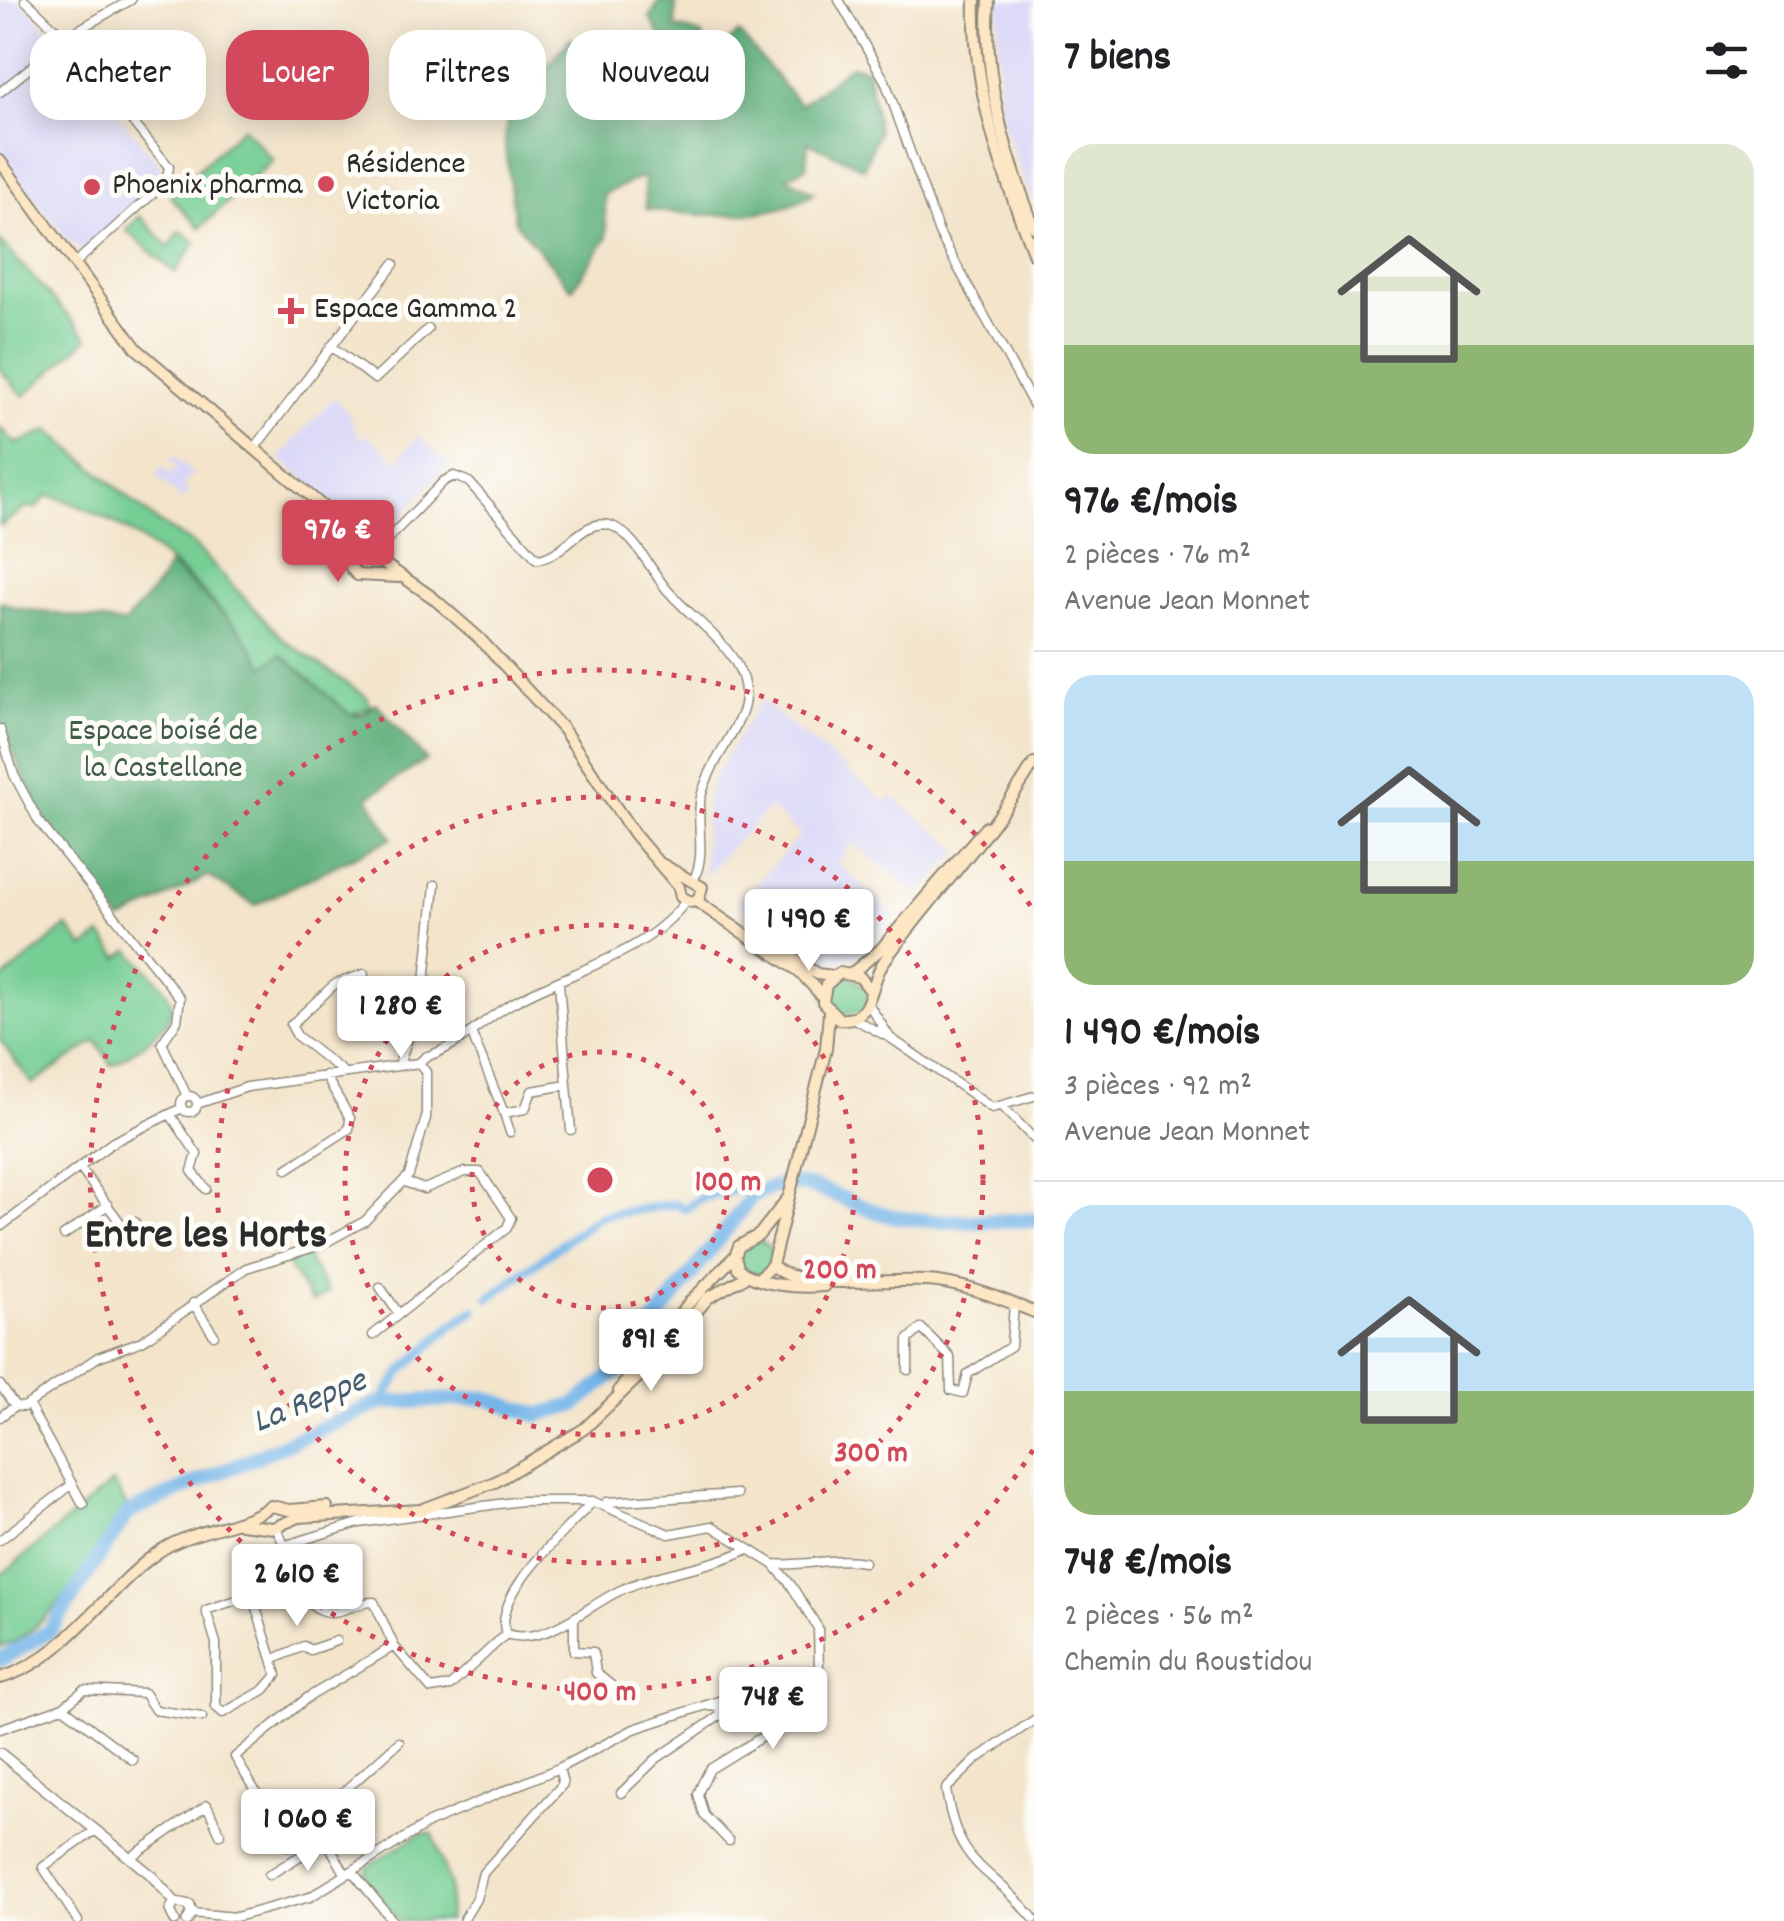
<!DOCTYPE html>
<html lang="fr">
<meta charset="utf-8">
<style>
body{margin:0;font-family:Dekko,sans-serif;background:#f6f6f6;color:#202124;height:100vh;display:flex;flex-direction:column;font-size:38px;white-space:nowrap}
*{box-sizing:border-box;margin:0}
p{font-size:32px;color:#757577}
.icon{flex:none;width:55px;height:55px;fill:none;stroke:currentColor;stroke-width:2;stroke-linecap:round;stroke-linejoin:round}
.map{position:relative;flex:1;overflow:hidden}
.details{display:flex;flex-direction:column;background:#fff;width:750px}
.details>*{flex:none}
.top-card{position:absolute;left:30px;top:30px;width:852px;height:90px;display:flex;gap:20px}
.price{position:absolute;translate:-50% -85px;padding:0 22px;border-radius:10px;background:#fff;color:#222;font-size:32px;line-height:65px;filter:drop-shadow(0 2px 5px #0008)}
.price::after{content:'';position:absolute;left:50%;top:60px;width:30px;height:22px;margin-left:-15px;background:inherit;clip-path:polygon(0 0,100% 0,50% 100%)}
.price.on{background:#d1495b;color:#fff}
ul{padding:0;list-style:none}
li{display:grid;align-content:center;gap:20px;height:530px;padding:0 30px}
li+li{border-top:2px solid #e0e0e0}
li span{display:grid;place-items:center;height:310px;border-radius:30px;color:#555}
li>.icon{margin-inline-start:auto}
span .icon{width:180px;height:180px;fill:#fffc;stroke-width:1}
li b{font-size:42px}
h2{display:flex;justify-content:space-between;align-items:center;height:120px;padding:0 30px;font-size:42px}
.chip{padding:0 35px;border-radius:30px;background:#fff;box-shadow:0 5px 25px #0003;font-size:35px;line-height:90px}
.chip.on{background:#d1495b;color:#fff}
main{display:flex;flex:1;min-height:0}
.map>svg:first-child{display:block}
.built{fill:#d9d7f7}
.green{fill:#76ce94;stroke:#507c60;stroke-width:2.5}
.forest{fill:#60b17e;stroke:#466e54;stroke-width:2.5}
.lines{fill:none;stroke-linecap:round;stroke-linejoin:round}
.canal{stroke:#75b5e9;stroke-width:9}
.river{stroke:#75b5e9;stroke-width:15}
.minor-casing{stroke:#8f887a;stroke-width:11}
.tertiary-casing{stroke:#8f887a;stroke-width:12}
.secondary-casing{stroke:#8f887a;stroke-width:14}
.minor{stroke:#fff;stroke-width:8}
.tertiary{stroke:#fff;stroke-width:9}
.secondary{stroke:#fce6c4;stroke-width:10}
.ring{fill:none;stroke:#d1495b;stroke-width:5;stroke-dasharray:5 10}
.poi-dot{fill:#d1495b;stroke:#fdfcf7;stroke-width:4}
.labels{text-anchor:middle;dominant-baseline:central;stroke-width:10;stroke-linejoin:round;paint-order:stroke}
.poi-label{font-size:32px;fill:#2b2b2b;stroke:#fdfcf7;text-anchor:start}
.park-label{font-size:32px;fill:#425c4a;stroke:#fdfcf7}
.water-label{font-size:35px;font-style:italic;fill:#455b6e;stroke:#fdfcf7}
.district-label{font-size:42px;font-weight:bold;fill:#2b2b2b;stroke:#fdfcf7}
.centre{fill:#d1495b;stroke:#fdfcf7;stroke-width:5}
.ring-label{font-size:30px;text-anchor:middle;font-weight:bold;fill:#d1495b;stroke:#fdfcf7;stroke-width:10;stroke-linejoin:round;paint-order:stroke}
</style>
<main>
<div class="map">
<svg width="1034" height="1921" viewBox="0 0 1034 1921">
<rect width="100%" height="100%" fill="#fdfcf7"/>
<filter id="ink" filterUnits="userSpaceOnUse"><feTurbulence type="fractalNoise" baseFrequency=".01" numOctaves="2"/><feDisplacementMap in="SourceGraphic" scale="20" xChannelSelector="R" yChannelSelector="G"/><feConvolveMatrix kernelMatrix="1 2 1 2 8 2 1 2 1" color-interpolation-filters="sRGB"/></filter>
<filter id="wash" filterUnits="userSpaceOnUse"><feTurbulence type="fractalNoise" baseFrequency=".0048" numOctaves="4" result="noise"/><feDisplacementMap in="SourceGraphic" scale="40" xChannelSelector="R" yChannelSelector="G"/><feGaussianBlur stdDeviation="2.25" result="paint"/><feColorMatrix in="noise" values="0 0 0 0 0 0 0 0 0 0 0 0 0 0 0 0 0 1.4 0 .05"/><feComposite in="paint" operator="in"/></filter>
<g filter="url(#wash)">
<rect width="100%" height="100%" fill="#f3e4ca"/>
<path class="built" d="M 0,0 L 19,0 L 32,12 L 161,166 L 161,179 L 83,251 L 67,240 L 0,153 Z
M 997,0 L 1034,0 L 1034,206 L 1000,116 Z
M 334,397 L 347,411 L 360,439 L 366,434 L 396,461 L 418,436 L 449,464 L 379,541 L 279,458 Z
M 173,455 L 193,474 L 182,486 L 189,492 L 182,500 L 155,474 L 162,467 L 171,474 L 177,467 L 169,459 Z
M 761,700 L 886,802 L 892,797 L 960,850 L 919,895 L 853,843 L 837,863 L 896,916 L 863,954 L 818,969 L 762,928 L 737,903 L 801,835 L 769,808 L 703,877 L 706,800 L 713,778 Z"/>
<path class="green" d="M 243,127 L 273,160 L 200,228 L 170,196 Z
M 140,216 L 169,247 L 180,231 L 196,242 L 175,273 L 126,230 Z
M 0,241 L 88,338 L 24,396 L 0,370 Z
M 0,427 L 16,444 L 49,430 L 156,521 L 193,544 L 285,641 L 367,697 L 371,707 L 350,715 L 281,654 L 264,668 C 216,593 136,520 48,495 L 37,508 L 27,507 L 0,526 Z
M 67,926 L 84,948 L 101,935 L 119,958 L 130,950 C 142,965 163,982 170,999 C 180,1024 129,1055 112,1065 L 96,1041 L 32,1084 L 0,1040 L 0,982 Z
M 846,972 L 870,990 L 865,1011 L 834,1016 L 823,991 Z
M738 1258a17 17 0 1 1 34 0a17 17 0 1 1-34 0Z
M 306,1256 L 328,1293 L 312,1302 L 285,1261 Z
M 113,1482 L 128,1508 C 100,1547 48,1636 0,1647 L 0,1576 Z
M 421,1833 L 433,1834 L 450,1886 L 448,1921 L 399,1921 L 365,1879 L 367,1867 Z"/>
<path class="forest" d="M 659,0 L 676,2 L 675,27 L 701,35 L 713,56 L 739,33 L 800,105 L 851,65 L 867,69 L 878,131 L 864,168 L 808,142 L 806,167 L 787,177 L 814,193 C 774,222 693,216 646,209 L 644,176 L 604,194 L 607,238 L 572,289 L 515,222 L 505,145 L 507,114 L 571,38 L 595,65 L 623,38 L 647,56 L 661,36 L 650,18 Z
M 169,563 L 241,631 L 264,667 L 281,654 L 350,715 L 364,714 L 376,703 L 426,760 L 368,797 L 392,838 L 255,905 L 208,876 L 121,921 L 44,819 L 0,726 L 0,601 L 17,608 L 124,624 L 160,582 Z"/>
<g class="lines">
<path class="canal" d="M 489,1298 L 599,1216 L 674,1204 L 686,1209 L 700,1198 L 745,1188 L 752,1196
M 450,1327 L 474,1310
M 380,1403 L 402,1371 L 447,1330"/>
<path class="river" d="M 0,1660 L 50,1631 L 128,1513 L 216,1474 L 380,1403 L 485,1398 L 538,1415 L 575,1405 L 616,1372 L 752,1196 C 807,1165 839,1205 892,1216 C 937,1225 988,1220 1034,1220"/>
</g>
</g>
<g filter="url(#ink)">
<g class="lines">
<defs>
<path id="minor" d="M 25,0 L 66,39 L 169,167 L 166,182 L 74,264
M 839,0 L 885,81 L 939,233 L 1034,406
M 0,92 L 76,31 L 131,0
M 331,346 L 375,379 L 428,329
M 254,449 L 394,264
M 370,549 L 385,542 L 444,481 L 454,476 L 469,482 L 537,559 C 563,558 582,518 609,525 C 631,530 650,568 664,586 C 691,622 763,659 741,715 C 729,743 709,766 701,797 C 695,824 707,853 694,879
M 0,729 L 14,775 L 39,822 L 180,998 L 177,1021 L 162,1043 L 187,1096
M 869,1005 L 889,1036
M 854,1019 L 892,1039 L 992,1108 L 1034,1096
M 471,1032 L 504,1113 L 525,1109 L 532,1091 L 567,1085 L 559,982
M 425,1057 C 459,1047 481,1021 511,1004 C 568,971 645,956 686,901
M 400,1062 L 424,991 L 435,885
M 342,1071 L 297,1036 L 291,1025 L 335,984 L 364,974
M 567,1085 L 571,1130
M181 1104a8 8 0 1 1 16 0a8 8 0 1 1-16 0Z
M 197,1104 L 247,1087 L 419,1063
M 1003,1107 L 1034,1139
M 504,1113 L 510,1132
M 172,1117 L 197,1154 L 192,1171 L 206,1189
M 80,1168 L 125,1229
M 287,1169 L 349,1129 L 350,1118 L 325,1075
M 0,1227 L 113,1142 L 182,1108
M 64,1235 L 108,1205
M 116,1236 L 135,1222
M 380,1287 L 399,1314
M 193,1303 L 214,1335
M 373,1335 L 507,1228 L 511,1218 L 480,1172 L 465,1172 L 424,1189 L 405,1182
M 908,1370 L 908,1340 L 921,1328 L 950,1357 L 951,1390 L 963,1393 L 968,1374 L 1011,1346 L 1014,1304
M 0,1385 L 15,1406 L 24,1407 L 98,1357 L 142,1341 L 246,1268 L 321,1245 L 365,1221 L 409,1175 L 426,1118 L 426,1072 L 419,1063 L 425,1057
M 28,1404 L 83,1504
M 0,1417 L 15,1406
M 593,1501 C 568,1529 491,1594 506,1634 C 545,1647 588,1605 621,1590 C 661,1571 707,1569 748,1549
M 607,1502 L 737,1494
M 276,1527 L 310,1603 C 334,1624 349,1602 374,1602 L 394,1646 L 431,1689 L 450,1686 L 506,1634
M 0,1540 L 70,1486
M 283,1546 L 359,1523 L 521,1501 L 592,1501 L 669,1534 L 712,1526 L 773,1564 L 791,1585 L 818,1628 L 819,1670 L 787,1692 L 767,1734 L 710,1769 L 702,1784 L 698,1794 L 704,1815 L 729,1841
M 773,1564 C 805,1567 835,1556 864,1562
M 252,1595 L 206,1610 L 216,1643 L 216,1707 L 223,1713 L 264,1690 L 277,1675 L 252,1595 L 299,1579
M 574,1618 L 574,1651 L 593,1652 L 596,1673 L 611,1685
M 394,1646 L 307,1698 L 235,1757 L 288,1846 L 322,1824 L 342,1793 L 399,1742
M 274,1659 L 304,1646 L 310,1650 L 336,1641
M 63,1707 L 133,1760
M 1034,1720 L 977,1759 L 946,1789 C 958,1871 990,1865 1034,1919
M 0,1729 L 63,1707 L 84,1690 L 144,1693 L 155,1710 L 202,1717
M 621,1793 L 656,1759 L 721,1715 L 719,1707 L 709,1706
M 326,1840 L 348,1830
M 130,1858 L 207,1805 L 220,1834
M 352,1871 L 393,1921
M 269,1875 L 326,1840 L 346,1875
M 192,1913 L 236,1917 L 310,1897 L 429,1823 L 559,1768 L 634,1729 L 725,1699
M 78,1921 L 43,1867 L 96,1830
M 463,1921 L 476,1899 L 483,1873 L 563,1784 L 559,1768"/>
<path id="tertiary" d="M 0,1753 L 150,1874 L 175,1902
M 175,1902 L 190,1905 L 192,1913 L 187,1921
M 175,1902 L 170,1910 L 175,1921"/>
<path id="secondary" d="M 975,0 C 972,90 1002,173 1034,255
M 989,0 C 983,81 1005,152 1034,227
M 0,161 L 137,349 L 334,516 L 380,561 L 432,597 L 479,638 L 563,729 L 634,834 L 679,887 L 681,897 L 692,902 L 699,898 L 702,887 L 660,863
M 345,529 L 353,554 L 351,568 L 357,575 L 399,577
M 696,901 L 799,971 L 823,997
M 787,954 L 817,974 L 834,976
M 852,973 L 880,950 L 986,827
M 870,990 L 860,977 L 840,973 L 826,985 L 823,1002 L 839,1019 C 875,1023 868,982 885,960 C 935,892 990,837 1034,763
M 735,1256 L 738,1268 C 756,1286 798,1288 824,1286
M 772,1265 C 799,1294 897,1276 938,1282 C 973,1287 1002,1299 1034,1312
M 761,1276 L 772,1265 L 826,1049 L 829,1012
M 619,1390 L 689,1303 L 735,1256 L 739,1246 L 759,1235 L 788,1198
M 241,1524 L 273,1528 L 299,1517 L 421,1510 L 495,1482 L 584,1429 L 651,1365 L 708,1298 L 747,1276
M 0,1678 C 64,1661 105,1590 157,1553 C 192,1528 236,1530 271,1506 L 289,1510 L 327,1507"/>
</defs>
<use href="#minor" class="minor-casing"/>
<use href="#tertiary" class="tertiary-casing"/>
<use href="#secondary" class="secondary-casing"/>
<use href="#minor" class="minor"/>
<use href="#tertiary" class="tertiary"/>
<use href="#secondary" class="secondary"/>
</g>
</g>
<g class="ring">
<circle cx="600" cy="1180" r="128"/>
<circle cx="600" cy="1180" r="255"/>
<circle cx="600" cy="1180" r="383"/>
<path d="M1033 1450A510 510 0 1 1 1033 910"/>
</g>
<g class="poi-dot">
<circle cx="326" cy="184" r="10"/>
<circle cx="92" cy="187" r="10"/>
<path d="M286 296h10v10h10v10h-10v10h-10v-10h-10v-10h10z"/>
</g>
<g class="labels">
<g class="poi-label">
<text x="346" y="166">Résidence<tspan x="346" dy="37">Victoria</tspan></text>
<text x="112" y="187">Phoenix pharma</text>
<text x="314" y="311">Espace Gamma 2</text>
</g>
<g class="park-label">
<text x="163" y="733">Espace boisé de<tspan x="163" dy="37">la Castellane</tspan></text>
</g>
<g class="water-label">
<text transform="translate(310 1403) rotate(-22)">La Reppe</text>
</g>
<g class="district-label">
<text x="206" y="1238">Entre les Horts</text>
</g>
</g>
<circle cx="600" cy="1180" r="15" class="centre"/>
<g class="ring-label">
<text x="728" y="1190">100 m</text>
<text x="840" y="1278">200 m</text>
<text x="871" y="1461">300 m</text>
<text x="600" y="1700">400 m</text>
</g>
</svg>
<b class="price on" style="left:338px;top:585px">976 €</b>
<b class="price" style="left:809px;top:974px">1 490 €</b>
<b class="price" style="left:401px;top:1061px">1 280 €</b>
<b class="price" style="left:651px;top:1394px">891 €</b>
<b class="price" style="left:297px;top:1629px">2 610 €</b>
<b class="price" style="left:773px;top:1752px">748 €</b>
<b class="price" style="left:308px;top:1874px">1 060 €</b>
<div class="top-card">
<a class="chip">Acheter</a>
<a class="chip on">Louer</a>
<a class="chip">Filtres</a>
<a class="chip">Nouveau</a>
</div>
</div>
<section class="details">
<h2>7 biens<svg class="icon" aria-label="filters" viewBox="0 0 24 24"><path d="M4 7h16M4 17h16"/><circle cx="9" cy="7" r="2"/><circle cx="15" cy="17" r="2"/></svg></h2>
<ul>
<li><span style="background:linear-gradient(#dfe7d0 65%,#8fb573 0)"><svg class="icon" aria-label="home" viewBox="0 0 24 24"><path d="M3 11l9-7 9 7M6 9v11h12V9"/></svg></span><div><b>976 €/mois</b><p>2 pièces · 76 m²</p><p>Avenue Jean Monnet</p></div></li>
<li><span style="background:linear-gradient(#bfe0f5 60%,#8fb573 0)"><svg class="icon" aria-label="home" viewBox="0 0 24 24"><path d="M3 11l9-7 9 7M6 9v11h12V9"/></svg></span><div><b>1 490 €/mois</b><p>3 pièces · 92 m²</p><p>Avenue Jean Monnet</p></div></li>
<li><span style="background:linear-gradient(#bfe0f5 60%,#8fb573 0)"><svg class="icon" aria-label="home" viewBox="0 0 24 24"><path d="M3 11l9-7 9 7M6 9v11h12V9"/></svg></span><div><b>748 €/mois</b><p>2 pièces · 56 m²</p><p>Chemin du Roustidou</p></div></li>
</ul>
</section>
</main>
